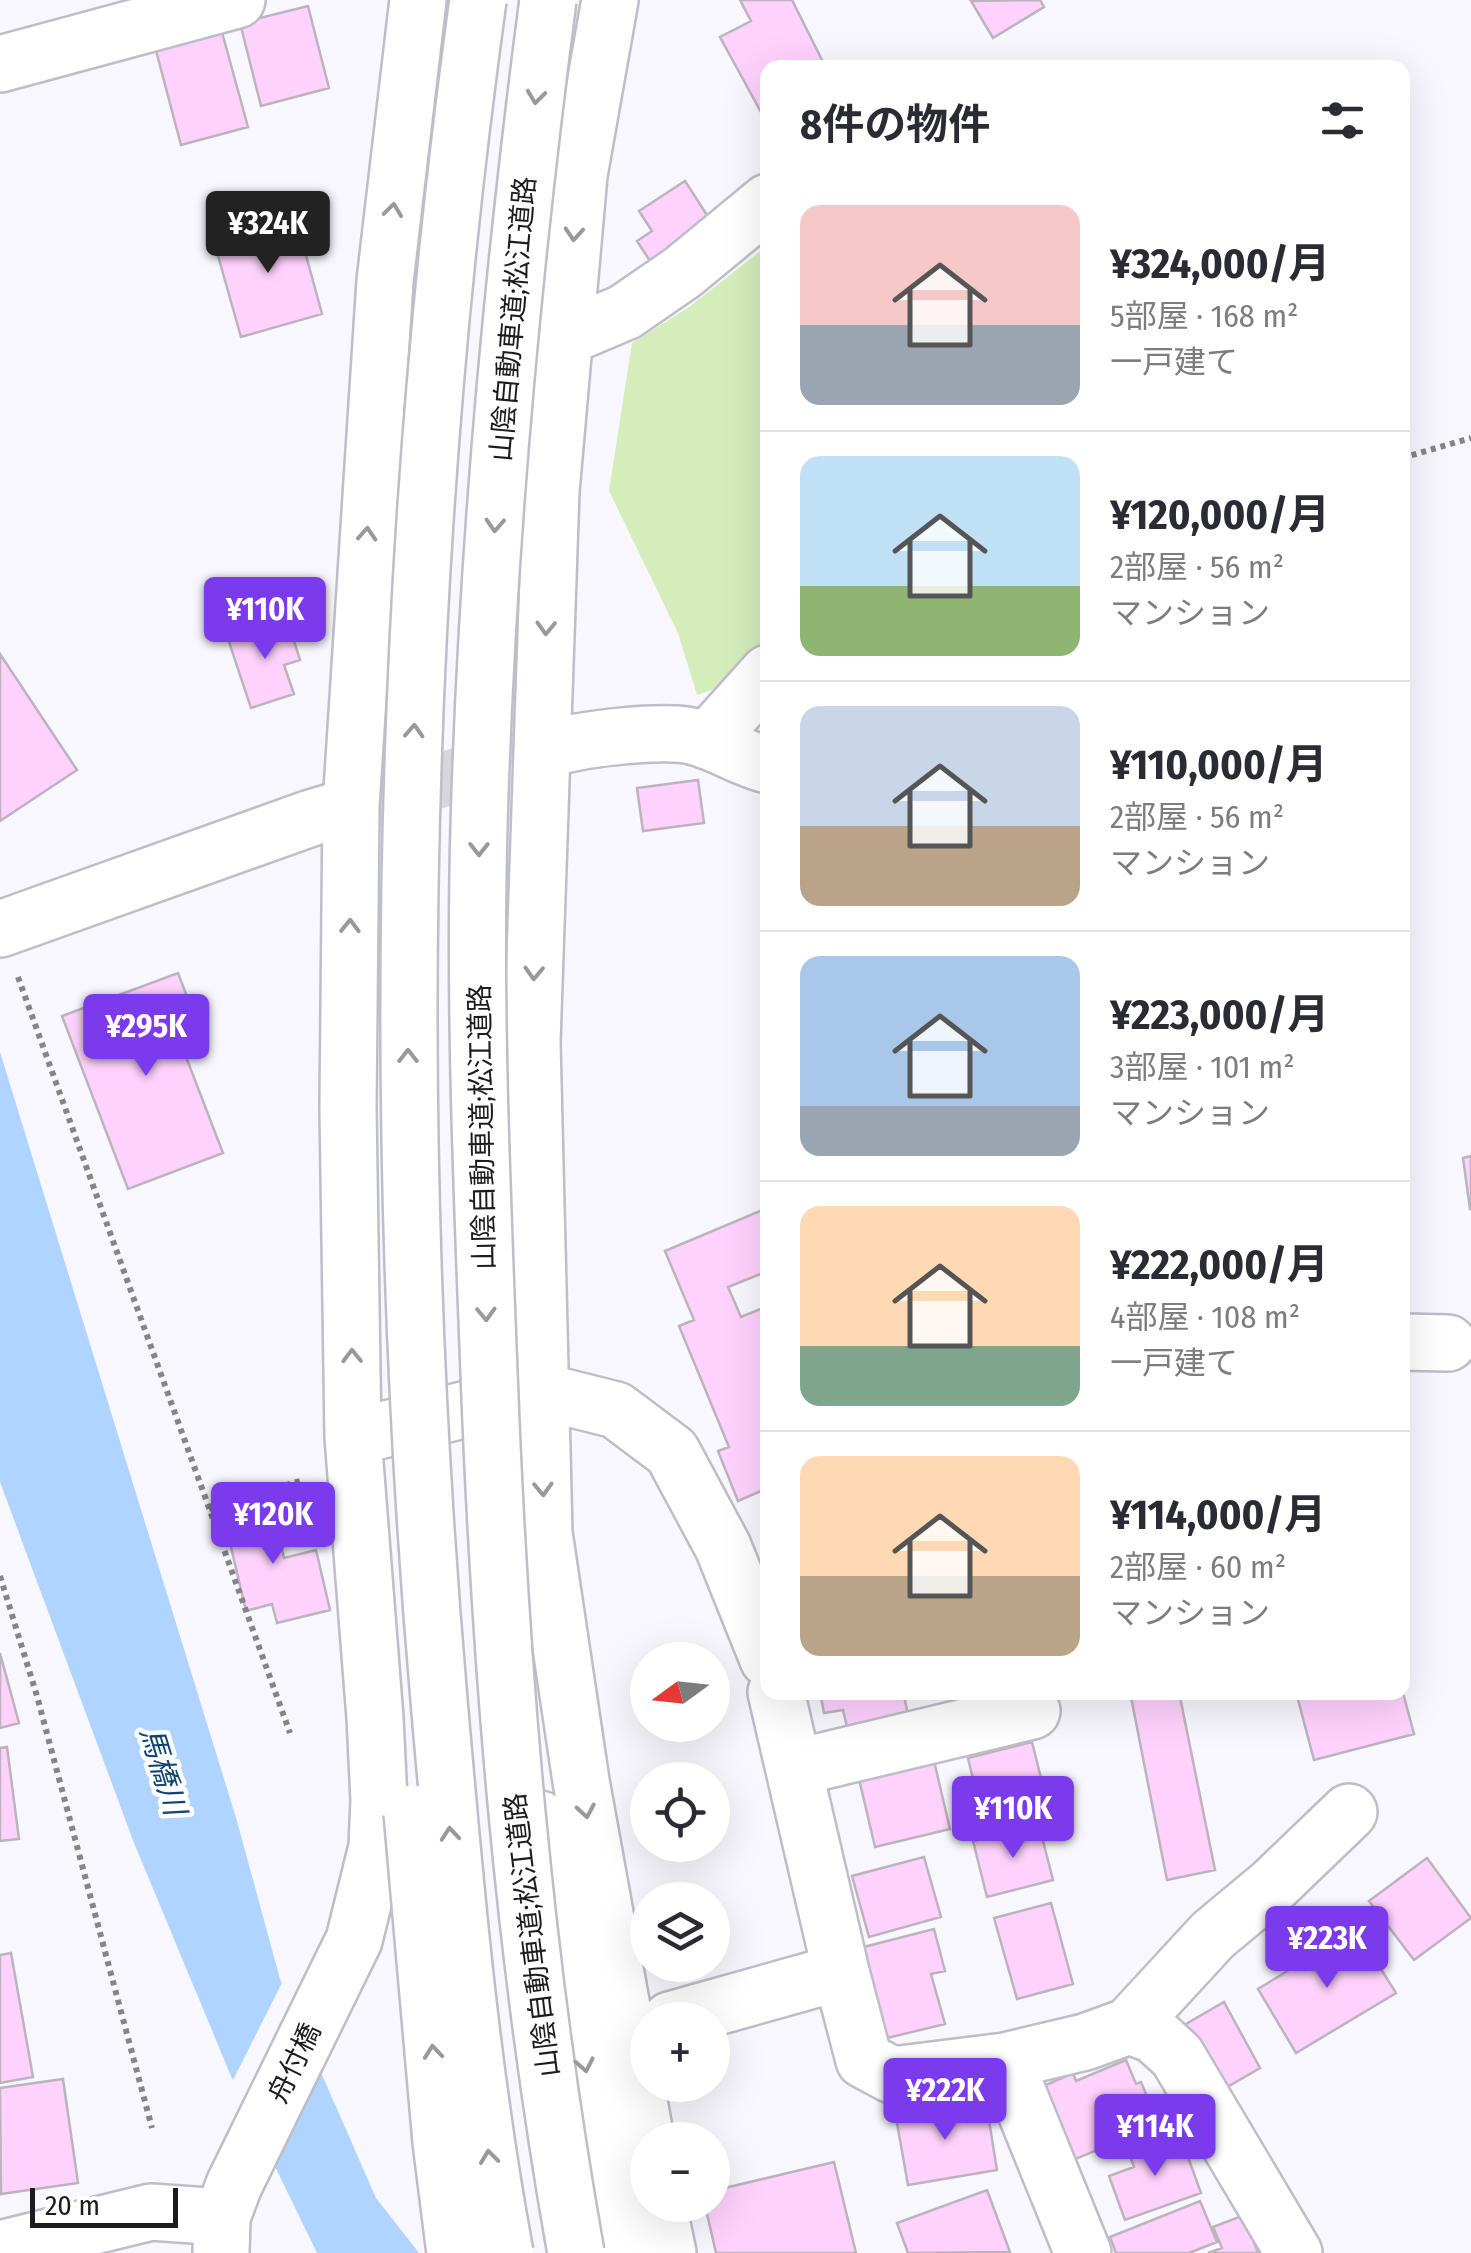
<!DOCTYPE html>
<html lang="ja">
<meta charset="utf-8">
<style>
body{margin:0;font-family:"Fira Sans Condensed","Noto Sans JP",sans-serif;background:#f7f7f7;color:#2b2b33;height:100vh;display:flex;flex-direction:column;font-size:38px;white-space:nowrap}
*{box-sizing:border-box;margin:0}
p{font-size:32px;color:#7c7c81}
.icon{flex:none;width:55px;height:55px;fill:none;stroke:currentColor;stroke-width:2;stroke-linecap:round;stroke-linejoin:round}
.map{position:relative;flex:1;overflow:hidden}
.drawer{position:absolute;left:760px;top:60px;width:650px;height:1640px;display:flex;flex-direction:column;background:#fff;border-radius:20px;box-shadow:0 10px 40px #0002}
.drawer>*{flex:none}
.needle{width:65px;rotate:255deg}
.tools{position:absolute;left:630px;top:1642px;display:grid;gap:20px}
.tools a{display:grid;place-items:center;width:100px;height:100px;border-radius:50%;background:#fff;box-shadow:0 10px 40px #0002;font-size:50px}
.scale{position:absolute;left:30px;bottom:25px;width:148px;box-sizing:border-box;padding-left:10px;border:5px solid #1c1c20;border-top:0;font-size:28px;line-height:35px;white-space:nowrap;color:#1c1c20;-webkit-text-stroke:8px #fff;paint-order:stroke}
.price{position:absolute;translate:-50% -85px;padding:0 22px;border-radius:10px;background:#7c3aed;color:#fff;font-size:32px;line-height:65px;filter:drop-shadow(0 2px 5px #0008)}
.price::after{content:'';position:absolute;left:50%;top:60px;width:30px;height:22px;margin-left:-15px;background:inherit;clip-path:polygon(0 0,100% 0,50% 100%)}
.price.current{background:#222;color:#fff}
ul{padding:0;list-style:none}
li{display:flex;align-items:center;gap:30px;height:250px;padding:0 40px}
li+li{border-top:2px solid #e1e1e2}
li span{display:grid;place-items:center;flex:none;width:280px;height:200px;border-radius:20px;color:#555}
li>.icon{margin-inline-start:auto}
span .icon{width:120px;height:120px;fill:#fffc;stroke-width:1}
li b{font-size:42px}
h2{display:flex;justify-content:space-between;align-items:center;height:120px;padding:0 40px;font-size:42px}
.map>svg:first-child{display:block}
.green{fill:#d4edba}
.water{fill:#aed4ff}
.pier{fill:#f7f7fd}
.building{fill:#fed2fc;stroke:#bcb4bc;stroke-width:2.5}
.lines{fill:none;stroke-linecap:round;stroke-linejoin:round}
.minor-tunnel{stroke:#d6d6dc;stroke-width:55;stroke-dasharray:55 28;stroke-linecap:butt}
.minor-casing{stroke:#bdbec7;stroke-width:60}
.highway-casing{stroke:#bdbec7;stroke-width:60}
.path{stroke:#848489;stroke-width:6;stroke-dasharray:5 5;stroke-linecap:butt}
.minor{stroke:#fff;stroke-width:55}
.highway{stroke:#fff;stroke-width:55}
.highway-bridge-casing{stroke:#bdbec7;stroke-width:60;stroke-linecap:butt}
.highway-bridge{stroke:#fff;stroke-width:55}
.oneway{stroke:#99999b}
.labels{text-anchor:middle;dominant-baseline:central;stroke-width:9;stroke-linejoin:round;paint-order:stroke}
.street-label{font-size:28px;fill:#1c1c20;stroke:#fff}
.water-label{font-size:30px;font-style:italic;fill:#104272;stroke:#fff}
</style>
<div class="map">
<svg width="1471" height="2253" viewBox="0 0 1471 2253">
<rect width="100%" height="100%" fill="#f7f7fd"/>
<path class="green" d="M 767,246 L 767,648 L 728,684 L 697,695 L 678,633 L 609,491 L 632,343 L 689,307 Z"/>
<path class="water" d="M 0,1052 L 237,1821 L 280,1979 L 376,2198 L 419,2253 L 317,2253 L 231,2076 L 134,1843 L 0,1482 Z"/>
<path class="pier" d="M 285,1977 L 323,2065 L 271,2170 L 230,2086 Z"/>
<path class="building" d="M 740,0 L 792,0 L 826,68 L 768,68 L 768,125 L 720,37 L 751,21 Z
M 1040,0 L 1044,7 L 993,38 L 971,1 Z
M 308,6 L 329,88 L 261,106 L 240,23 Z
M 220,25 L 248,127 L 181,145 L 154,43 Z
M 685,181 L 716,229 L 656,270 L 637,241 L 652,231 L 639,211 Z
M 295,215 L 322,314 L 241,337 L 213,238 Z
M 287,619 L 300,660 L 284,665 L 294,694 L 251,708 L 228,639 Z
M 0,654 L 77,770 L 0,821 Z
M 698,780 L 704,823 L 643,831 L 637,788 Z
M 178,973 L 204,1041 L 183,1049 L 223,1153 L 128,1189 L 62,1016 Z
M 1471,1156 L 1471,1209 L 1470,1209 L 1463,1158 Z
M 765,1209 L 768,1271 L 728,1287 L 741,1317 L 768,1306 L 768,1488 L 738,1501 L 718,1451 L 729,1447 L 679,1326 L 694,1320 L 665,1251 Z
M 271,1502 L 284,1558 L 316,1550 L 330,1610 L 277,1623 L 272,1604 L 246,1611 L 223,1513 Z
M 0,1653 L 19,1723 L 0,1728 Z
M 1402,1689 L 1414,1734 L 1314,1760 L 1296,1692 L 1402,1692 Z
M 820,1692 L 903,1692 L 908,1714 L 847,1727 L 843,1710 L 824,1713 Z
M 1130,1692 L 1179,1692 L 1215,1870 L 1167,1880 Z
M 1032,1742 L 1050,1814 L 985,1830 L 968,1758 Z
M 7,1747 L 19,1839 L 0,1841 L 0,1748 Z
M 934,1761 L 950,1829 L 875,1847 L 859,1779 Z
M 1039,1825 L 1053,1880 L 987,1897 L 973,1841 Z
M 924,1857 L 941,1917 L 869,1937 L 852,1876 Z
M 1427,1858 L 1471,1918 L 1414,1960 L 1369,1901 Z
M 1051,1903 L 1073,1984 L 1017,1999 L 994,1918 Z
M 934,1929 L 945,1971 L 931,1974 L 945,2024 L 879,2040 L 856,1949 Z
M 1356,1929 L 1396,1993 L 1296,2053 L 1258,1989 Z
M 11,1953 L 33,2077 L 0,2083 L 0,1955 Z
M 1224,2002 L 1260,2068 L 1222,2090 L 1186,2024 Z
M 1126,2060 L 1136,2084 L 1141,2082 L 1159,2125 L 1068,2162 L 1037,2089 L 1073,2073 L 1076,2081 Z
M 63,2079 L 78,2183 L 1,2194 L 0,2088 Z
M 959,2101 L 960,2113 L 987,2108 L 997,2170 L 908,2185 L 895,2112 Z
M 1180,2135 L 1201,2193 L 1125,2220 L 1109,2176 L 1134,2167 L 1129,2153 Z
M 834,2162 L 856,2253 L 716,2253 L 705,2205 L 712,2205 L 712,2191 Z
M 987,2190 L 1010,2252 L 908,2253 L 897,2223 Z
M 1200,2201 L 1217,2242 L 1189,2253 L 1116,2253 L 1110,2237 Z
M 1244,2215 L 1258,2253 L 1208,2253 L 1222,2248 L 1213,2227 Z"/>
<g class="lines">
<path class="minor-tunnel" d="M 351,806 L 560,746"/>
<defs>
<path id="minor" d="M 610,0 L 579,175 L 551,491 L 532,1042 L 544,1533 L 581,1781 L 648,2151
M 0,64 L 237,0
M 566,337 L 625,312 L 683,272 L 768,202
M 707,741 L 768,673
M 560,746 C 589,738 656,731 686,735 C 714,739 739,758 768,765
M 0,929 L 311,818 L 351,806
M 1402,1342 L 1448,1343
M 374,1432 L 540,1391 L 616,1410 L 672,1452 L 723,1547 L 768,1659
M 794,1768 L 1032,1711
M 841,1972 L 864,2060 L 892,2075 L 1005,2061 L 1085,2042 L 1129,2026 L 1154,2035 L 1177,2056 L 1294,2253
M 670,2020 L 841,1972 L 776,1692
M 1129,2026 L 1213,1935 L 1273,1885 L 1349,1812
M 1005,2061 L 1083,2253
M 658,2205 L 668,2253
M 0,2249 L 151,2212 L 222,2217
M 221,2253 L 222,2217 L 234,2185 L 354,1940 L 377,1847 L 379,1800 L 375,1718 L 353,1437 L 348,1108 L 351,806 L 385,281 L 418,0"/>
<path id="highway" d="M 540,1819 L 622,2253"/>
</defs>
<use href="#minor" class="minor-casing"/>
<use href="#highway" class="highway-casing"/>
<path class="path" d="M 1402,458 L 1471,438
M 18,977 L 290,1733
M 209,1509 L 303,1480
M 0,1576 L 37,1696 L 152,2128"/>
<use href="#minor" class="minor"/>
<use href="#highway" class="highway"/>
<defs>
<path id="highway-bridge" d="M 478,0 C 400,563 390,1134 439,1700 C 455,1885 471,2071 505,2253
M 548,0 C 512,274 487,550 479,826 C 474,1008 482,1190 489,1372 C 500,1667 524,1962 576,2253
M 412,1813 L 441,2142 L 455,2253"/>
</defs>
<use href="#highway-bridge" class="highway-bridge-casing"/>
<use href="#highway-bridge" class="highway-bridge"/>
</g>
<defs><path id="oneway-chevron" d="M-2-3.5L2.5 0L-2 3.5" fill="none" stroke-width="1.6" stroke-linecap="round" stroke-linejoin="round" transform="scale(2.5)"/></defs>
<g class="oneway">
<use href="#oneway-chevron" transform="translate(536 97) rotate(97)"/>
<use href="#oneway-chevron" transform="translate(393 210) rotate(-83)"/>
<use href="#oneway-chevron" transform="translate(574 234) rotate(94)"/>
<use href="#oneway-chevron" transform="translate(495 525) rotate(93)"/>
<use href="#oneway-chevron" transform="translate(367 534) rotate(-86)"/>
<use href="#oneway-chevron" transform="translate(546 628) rotate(92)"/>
<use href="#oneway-chevron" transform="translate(414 731) rotate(-87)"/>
<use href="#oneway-chevron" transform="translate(479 849) rotate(90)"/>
<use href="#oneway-chevron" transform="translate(350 926) rotate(-89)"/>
<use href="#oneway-chevron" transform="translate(534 973) rotate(92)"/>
<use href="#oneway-chevron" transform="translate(408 1056) rotate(-90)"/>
<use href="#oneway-chevron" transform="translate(486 1314) rotate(88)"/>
<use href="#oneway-chevron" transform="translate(352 1356) rotate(-91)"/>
<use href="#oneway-chevron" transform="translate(543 1489) rotate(88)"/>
<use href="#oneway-chevron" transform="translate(586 1811) rotate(80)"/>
<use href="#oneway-chevron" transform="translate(450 1834) rotate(-95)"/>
<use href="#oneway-chevron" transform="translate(433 2052) rotate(-96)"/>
<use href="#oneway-chevron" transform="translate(585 2065) rotate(79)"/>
<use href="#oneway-chevron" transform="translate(489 2157) rotate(-97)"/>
</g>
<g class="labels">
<g class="street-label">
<text transform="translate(513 319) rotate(-85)">山陰自動車道;松江道路</text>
<text transform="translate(482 1127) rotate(-91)">山陰自動車道;松江道路</text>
<text transform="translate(532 1935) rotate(-97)">山陰自動車道;松江道路</text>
<text transform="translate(294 2063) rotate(-64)">舟付橋</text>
</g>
<g class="water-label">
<text transform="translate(163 1771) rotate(73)">馬橋川</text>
</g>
</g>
</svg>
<div class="tools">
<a><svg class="needle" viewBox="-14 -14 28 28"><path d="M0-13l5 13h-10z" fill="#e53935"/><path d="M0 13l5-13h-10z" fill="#7c7c81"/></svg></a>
<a><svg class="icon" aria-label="locate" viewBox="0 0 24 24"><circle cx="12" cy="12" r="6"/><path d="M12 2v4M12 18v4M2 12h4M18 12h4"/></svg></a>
<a><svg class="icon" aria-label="layers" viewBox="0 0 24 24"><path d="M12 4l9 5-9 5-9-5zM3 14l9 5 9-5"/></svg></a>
<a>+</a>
<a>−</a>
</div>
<div class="scale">20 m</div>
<b class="price current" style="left:268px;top:276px">¥324K</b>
<b class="price" style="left:265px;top:662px">¥110K</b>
<b class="price" style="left:146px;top:1079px">¥295K</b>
<b class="price" style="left:273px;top:1567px">¥120K</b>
<b class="price" style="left:1013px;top:1861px">¥110K</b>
<b class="price" style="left:1327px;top:1991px">¥223K</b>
<b class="price" style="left:945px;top:2143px">¥222K</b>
<b class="price" style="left:1155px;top:2179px">¥114K</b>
<section class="drawer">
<h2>8件の物件<svg class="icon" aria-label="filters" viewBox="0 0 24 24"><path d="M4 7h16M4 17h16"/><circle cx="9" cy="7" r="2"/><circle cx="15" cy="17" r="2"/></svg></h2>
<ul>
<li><span style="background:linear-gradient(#f6c9c9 60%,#9aa5b1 0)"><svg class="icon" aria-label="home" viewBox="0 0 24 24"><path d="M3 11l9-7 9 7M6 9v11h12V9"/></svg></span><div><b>¥324,000/月</b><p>5部屋 · 168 m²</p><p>一戸建て</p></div></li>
<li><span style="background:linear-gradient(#bfe0f5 65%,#8fb573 0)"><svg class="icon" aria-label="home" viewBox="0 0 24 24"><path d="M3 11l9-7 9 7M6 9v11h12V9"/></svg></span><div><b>¥120,000/月</b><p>2部屋 · 56 m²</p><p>マンション</p></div></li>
<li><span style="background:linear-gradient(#c9d6e8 60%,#b9a48a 0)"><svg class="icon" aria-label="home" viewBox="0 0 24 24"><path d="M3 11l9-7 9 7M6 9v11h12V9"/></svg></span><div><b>¥110,000/月</b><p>2部屋 · 56 m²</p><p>マンション</p></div></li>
<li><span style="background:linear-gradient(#a9c7e8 75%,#9aa5b1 0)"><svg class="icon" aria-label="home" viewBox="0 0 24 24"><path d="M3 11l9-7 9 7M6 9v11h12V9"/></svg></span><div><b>¥223,000/月</b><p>3部屋 · 101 m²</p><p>マンション</p></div></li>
<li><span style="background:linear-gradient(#ffd9b3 70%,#7fa58c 0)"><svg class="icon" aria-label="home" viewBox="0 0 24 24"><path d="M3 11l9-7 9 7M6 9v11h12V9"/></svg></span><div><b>¥222,000/月</b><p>4部屋 · 108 m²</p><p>一戸建て</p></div></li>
<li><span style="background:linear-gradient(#ffd9b3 60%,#b9a48a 0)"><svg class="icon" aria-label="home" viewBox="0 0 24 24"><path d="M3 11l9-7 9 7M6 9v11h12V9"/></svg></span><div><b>¥114,000/月</b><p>2部屋 · 60 m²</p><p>マンション</p></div></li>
</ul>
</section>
</div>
